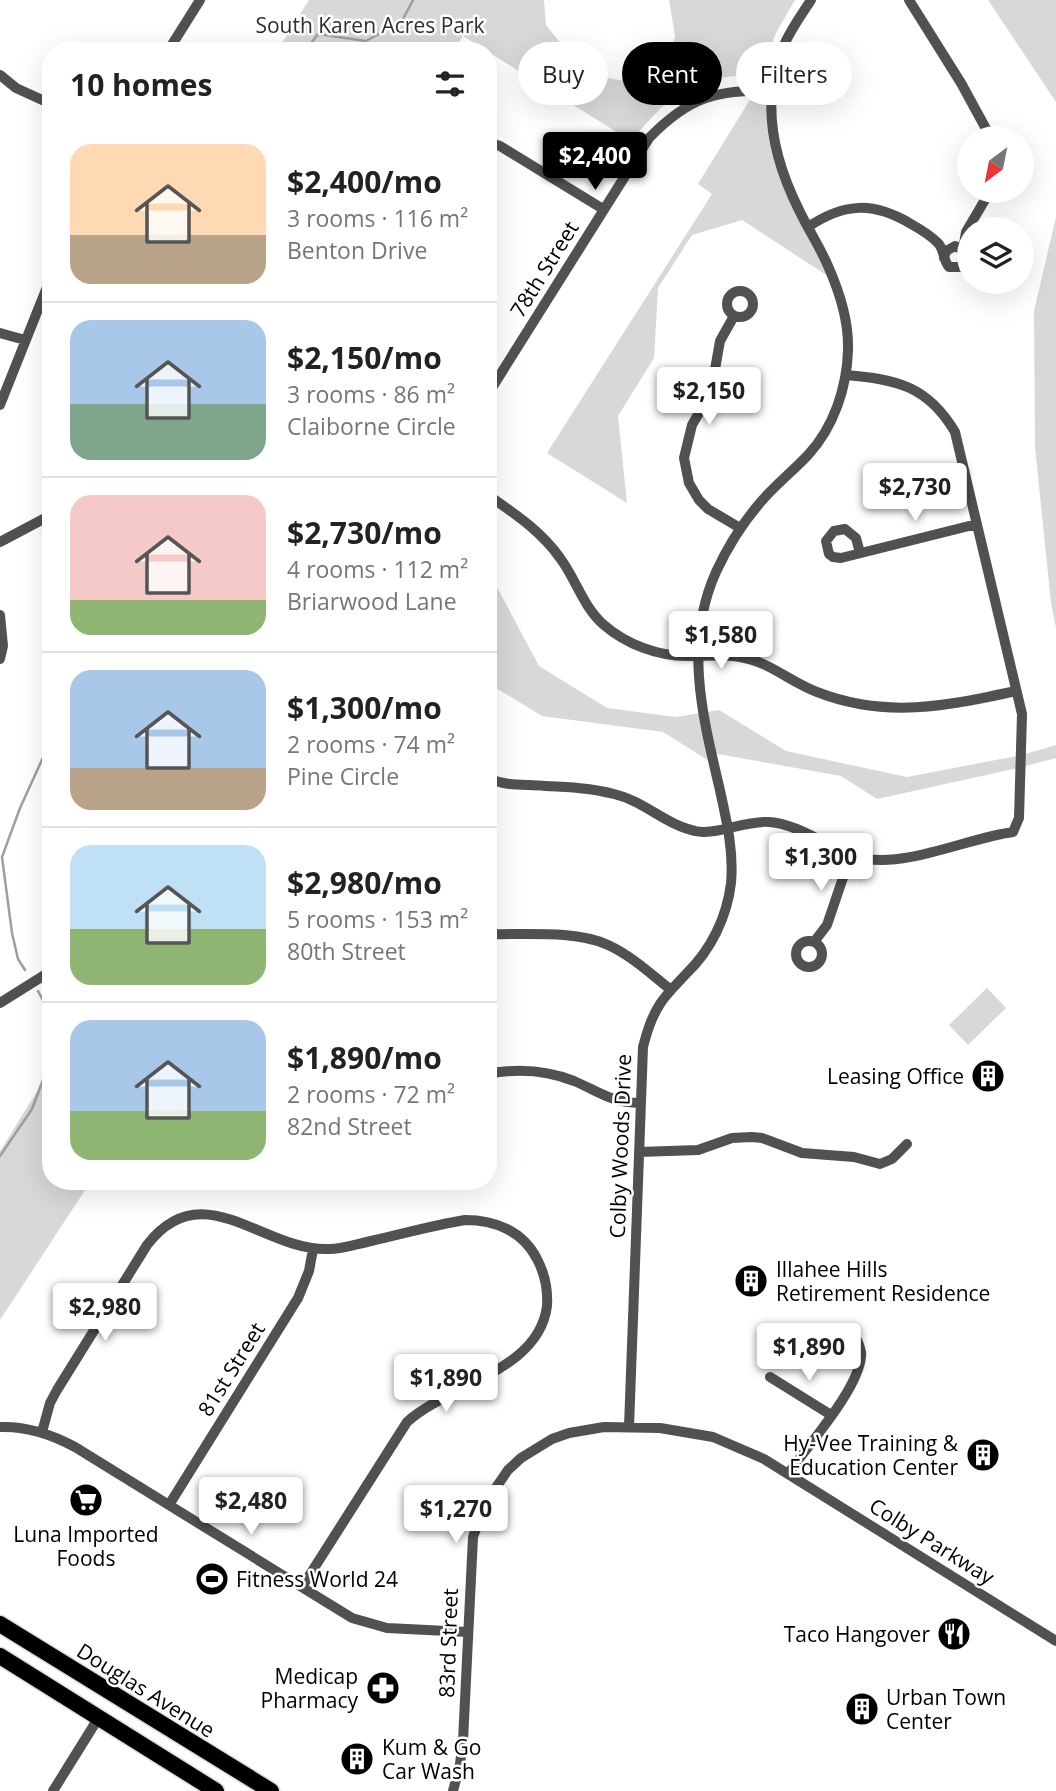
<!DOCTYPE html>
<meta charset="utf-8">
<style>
body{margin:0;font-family:"Open Sans",sans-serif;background:#f2f2f2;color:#222;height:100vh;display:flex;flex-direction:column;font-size:26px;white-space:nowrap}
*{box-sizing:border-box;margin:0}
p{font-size:23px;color:#767676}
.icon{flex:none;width:38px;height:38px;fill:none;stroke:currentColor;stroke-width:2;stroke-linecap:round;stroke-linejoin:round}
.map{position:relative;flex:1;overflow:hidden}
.sheet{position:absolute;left:42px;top:42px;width:455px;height:1148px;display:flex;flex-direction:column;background:#fff;border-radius:28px;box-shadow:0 7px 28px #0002}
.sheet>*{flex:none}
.guide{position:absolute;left:518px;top:42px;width:432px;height:63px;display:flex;gap:14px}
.needle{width:46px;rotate:212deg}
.tools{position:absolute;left:957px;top:126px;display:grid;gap:14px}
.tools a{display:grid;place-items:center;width:77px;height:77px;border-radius:50%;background:#fff;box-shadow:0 7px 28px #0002;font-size:35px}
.price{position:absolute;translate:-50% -60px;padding:0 16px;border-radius:7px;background:#fff;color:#222;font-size:23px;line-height:46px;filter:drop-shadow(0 2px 4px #0008)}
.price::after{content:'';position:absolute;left:50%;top:42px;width:21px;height:16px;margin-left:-10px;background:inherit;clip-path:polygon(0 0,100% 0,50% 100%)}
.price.current{background:#000;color:#fff}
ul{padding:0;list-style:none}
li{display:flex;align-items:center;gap:21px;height:175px;padding:0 28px}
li+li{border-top:2px solid #e0e0e0}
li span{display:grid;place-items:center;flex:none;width:196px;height:140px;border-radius:21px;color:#555}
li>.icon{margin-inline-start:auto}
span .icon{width:84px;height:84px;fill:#fffc;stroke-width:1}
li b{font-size:30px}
h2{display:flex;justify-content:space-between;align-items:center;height:84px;padding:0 28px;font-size:30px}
.tag{padding:0 24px;border-radius:32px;background:#fff;box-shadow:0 7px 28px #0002;font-size:24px;line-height:63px}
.tag.current{background:#000;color:#fff}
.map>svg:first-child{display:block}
.green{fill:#d8d8d8}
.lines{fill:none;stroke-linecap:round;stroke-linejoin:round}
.stream{stroke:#9f9f9f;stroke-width:2.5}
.primary-casing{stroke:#dbdbdb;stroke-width:19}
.minor{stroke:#515151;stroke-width:10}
.primary{stroke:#000;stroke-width:16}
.labels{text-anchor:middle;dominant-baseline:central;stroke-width:5;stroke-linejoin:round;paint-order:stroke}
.park-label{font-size:21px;fill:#2f2f2f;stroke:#fff}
.street-label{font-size:21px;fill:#000;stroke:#fff}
.poi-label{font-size:21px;fill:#000;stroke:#fff;text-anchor:end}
</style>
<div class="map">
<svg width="1056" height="1791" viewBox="0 0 1056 1791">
<rect width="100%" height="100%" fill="#fff"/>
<path class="green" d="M 309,0 L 544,0 L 546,25 L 579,66 L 596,76 L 625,81 L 643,69 L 668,59 L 675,36 L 669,0 L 795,0 L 777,31 L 758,75 C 691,76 674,91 631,141 L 463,36 L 454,51 L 277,51 Z
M 988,0 L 1056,0 L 1056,102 Z
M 756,90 L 771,90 L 773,139 L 834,280 L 742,220 L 692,235 L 658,288 L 654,358 L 618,416 L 627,503 L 547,453 L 712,194 L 698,184 Z
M 1056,217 L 1056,628 L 1051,603 L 1035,447 L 1034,311 Z
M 488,582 L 497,587 L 539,666 L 607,708 L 676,717 L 719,710 L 786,751 L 907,777 L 1022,755 L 1056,745 L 1056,758 L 1022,767 L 877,799 L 841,776 L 712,753 L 714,764 L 663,732 L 542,716 L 488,683 Z
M 987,988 L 1006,1008 L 968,1045 L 949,1025 Z
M 51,1069 L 51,1181 L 91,1181 L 0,1320 L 0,1151 Z"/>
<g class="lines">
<path class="stream" d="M 305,51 L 318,34 L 366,41 L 402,21 L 413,0
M 44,507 L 45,498 L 51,492
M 43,530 L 51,554
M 25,970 L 18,959 L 12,933 L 2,857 L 20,808 L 51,740
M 0,1156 L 32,1109 L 49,1064 L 49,1012 L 38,991"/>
<defs>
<path id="primary" d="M 0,1624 L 271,1791
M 0,1656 L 216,1791"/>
</defs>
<use href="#primary" class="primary-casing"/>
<path class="minor" d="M 909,0 L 961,83 L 991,138
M 168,51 L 200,0
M 0,75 L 16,88 L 51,104
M 488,142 L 500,146 L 603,209
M 808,227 C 845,202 874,202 911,224 C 920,229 930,235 938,243 C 944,249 943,260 949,267 L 961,267 L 967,258 L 963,250 L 955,246 L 946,251 L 944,258
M 963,250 L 966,232 L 986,198 L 988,191
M727 304a13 13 0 1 1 26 0a13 13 0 1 1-26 0Z
M 734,316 L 720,341 L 711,392 L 692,425 L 684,458 L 689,483 L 699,500 L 708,509 L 740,528
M 0,333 L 25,340
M 488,394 L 649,138 C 690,96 715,91 771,90
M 0,405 L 51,277
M 488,495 C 515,514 541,531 560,558 C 576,579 583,607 604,625 C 626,644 657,656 687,656 C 705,656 723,654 740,657 C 770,662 790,682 817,692 C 886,719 947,706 1016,691
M 0,542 L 51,515
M 860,553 L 856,538 L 845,529 L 834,531 L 826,541 L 829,554 L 833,557 L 841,558 L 977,524
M 0,615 L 3,646 L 0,659
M 488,778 C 507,787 525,784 545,786 C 568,787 592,788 614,794 C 644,801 666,825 695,831 C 714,836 746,820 769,822 C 805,825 831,852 867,859 C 909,866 969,838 1013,832 L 1019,818 L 1022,714 L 955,432 C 928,386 896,379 846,375
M 488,934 C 524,935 576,930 608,945 C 632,956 651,974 671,990
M796 954a13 13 0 1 1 26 0a13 13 0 1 1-26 0Z
M 814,942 L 827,925 L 851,854
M 0,1003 L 51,971
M 488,1074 C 518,1068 546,1070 574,1081 C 600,1092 610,1102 640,1103
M 639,1152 L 698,1150 L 732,1138 L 752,1137 L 762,1138 L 802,1153 L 854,1157 L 880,1164 L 892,1159 L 907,1144
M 770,1377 L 831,1415
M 0,1427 C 27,1426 51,1434 75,1447 L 352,1618 L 387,1628 L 467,1632
M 629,1427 L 643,1047 C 647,1032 651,1018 660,1004 C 667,993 677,984 686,974 C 711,950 727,917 731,883 C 734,850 726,818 719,786 C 702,714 684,643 716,572 C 727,548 742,524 759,504 C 774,486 792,472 808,455 C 834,427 847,387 848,350 C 849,321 840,293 828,266 C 820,247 808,229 799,210 C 773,158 760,100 784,45 C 791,29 802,14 811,0
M 42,1432 L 50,1403 L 57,1390 L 147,1245 C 203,1172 263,1252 329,1249 C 343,1249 357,1244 371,1241 C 402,1234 434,1225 465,1220 C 495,1220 523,1231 537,1259 C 545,1274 548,1289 547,1306 C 539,1371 449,1384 407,1422 L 302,1587
M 788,1474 C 807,1446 859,1389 861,1356 C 862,1351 859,1345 857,1340
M 169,1505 L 298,1298 L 309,1271 L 313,1249
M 53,1791 L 99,1717
M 453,1791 L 460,1764 L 463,1741 L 473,1537 L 486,1502 L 508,1470 L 521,1458 L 552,1439 L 569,1433 L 604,1427 L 660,1428 L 713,1437 L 764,1459 L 1056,1641"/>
<use href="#primary" class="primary"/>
</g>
<defs>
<symbol id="building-disc" viewBox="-11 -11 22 22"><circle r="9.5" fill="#000" stroke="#fff"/><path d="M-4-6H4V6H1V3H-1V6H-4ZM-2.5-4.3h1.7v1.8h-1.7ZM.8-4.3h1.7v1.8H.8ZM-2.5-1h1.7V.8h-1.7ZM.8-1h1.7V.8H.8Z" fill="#fff"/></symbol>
<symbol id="supermarket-disc" viewBox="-11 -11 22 22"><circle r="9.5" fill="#000" stroke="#fff"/><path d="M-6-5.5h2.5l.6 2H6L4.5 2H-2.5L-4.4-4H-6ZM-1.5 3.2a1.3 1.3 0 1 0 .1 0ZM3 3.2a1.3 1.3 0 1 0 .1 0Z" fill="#fff"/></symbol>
<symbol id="stadium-disc" viewBox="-11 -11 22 22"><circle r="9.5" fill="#000" stroke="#fff"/><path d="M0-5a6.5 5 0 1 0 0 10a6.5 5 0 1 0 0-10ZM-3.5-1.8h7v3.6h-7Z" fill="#fff"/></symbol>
<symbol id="restaurant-disc" viewBox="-11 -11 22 22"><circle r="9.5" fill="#000" stroke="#fff"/><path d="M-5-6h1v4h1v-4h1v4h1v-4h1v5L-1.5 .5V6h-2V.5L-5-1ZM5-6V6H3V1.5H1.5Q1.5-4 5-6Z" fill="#fff"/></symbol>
<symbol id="pharmacy-disc" viewBox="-11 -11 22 22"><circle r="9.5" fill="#000" stroke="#fff"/><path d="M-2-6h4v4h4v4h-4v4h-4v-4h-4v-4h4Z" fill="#fff"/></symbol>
</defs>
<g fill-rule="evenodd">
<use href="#building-disc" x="969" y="1057" width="38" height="38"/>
<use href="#building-disc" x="732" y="1262" width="38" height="38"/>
<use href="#building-disc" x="964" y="1436" width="38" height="38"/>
<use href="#supermarket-disc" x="67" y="1481" width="38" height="38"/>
<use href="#stadium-disc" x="193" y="1560" width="38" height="38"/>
<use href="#restaurant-disc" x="935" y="1615" width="38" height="38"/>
<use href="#pharmacy-disc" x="364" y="1669" width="38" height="38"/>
<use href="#building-disc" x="843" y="1690" width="38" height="38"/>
<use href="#building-disc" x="338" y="1740" width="38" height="38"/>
</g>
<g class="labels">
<g class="park-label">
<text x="370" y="25">South Karen Acres Park</text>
</g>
<g class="street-label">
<text transform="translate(544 269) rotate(-58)">78th Street</text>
<text transform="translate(620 1146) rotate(-88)">Colby Woods Drive</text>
<text transform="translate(231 1369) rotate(-58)">81st Street</text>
<text transform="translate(932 1541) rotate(32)">Colby Parkway</text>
<text transform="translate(448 1643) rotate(-88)">83rd Street</text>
<text transform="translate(146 1690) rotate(32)">Douglas Avenue</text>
</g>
<g class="poi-label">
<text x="964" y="1076">Leasing Office</text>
<text x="776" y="1269" text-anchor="start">Illahee Hills<tspan x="776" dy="24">Retirement Residence</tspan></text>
<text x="958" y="1443">Hy-Vee Training &amp;<tspan x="958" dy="24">Education Center</tspan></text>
<text x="86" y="1534" text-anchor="middle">Luna Imported<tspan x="86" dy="24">Foods</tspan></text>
<text x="236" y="1579" text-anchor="start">Fitness World 24</text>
<text x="930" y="1634">Taco Hangover</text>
<text x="358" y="1676">Medicap<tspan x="358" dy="24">Pharmacy</tspan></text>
<text x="886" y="1697" text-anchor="start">Urban Town<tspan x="886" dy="24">Center</tspan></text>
<text x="382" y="1747" text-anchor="start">Kum &amp; Go<tspan x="382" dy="24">Car Wash</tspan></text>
</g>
</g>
</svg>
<div class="tools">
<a><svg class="needle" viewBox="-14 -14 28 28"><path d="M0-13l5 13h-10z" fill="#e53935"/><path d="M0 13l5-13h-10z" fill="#767676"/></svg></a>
<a><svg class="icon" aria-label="layers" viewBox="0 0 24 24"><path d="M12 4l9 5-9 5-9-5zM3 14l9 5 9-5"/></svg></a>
</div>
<b class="price current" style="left:595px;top:192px">$2,400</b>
<b class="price" style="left:709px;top:427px">$2,150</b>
<b class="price" style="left:915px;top:523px">$2,730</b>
<b class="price" style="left:721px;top:671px">$1,580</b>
<b class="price" style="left:821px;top:893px">$1,300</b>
<b class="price" style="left:105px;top:1343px">$2,980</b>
<b class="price" style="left:809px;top:1383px">$1,890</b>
<b class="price" style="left:446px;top:1414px">$1,890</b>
<b class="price" style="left:251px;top:1537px">$2,480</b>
<b class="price" style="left:456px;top:1545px">$1,270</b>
<div class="guide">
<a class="tag">Buy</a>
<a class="tag current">Rent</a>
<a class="tag">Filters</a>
</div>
<section class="sheet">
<h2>10 homes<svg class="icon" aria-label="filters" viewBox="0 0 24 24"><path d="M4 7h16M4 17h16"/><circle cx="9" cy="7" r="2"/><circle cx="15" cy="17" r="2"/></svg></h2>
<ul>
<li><span style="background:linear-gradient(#ffd9b3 65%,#b9a48a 0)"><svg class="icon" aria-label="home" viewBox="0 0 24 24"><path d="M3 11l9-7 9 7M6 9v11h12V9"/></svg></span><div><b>$2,400/mo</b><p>3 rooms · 116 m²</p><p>Benton Drive</p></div></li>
<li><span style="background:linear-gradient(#a9c7e8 60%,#7fa58c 0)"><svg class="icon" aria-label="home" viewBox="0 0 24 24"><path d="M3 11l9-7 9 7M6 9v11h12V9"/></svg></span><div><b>$2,150/mo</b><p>3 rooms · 86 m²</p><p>Claiborne Circle</p></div></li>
<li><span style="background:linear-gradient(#f6c9c9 75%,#8fb573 0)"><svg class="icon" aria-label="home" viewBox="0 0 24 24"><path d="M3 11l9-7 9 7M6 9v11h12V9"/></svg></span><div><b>$2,730/mo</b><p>4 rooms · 112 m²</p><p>Briarwood Lane</p></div></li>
<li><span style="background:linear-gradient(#a9c7e8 70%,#b9a48a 0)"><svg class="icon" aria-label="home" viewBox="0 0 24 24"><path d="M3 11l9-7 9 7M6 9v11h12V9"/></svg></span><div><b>$1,300/mo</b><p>2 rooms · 74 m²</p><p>Pine Circle</p></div></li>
<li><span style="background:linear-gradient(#bfe0f5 60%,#8fb573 0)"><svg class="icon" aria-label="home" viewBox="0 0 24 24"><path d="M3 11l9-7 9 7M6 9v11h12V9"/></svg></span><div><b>$2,980/mo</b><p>5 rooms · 153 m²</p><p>80th Street</p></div></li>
<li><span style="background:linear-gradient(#a9c7e8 65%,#8fb573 0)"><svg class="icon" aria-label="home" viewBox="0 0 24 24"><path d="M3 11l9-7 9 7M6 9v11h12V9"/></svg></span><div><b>$1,890/mo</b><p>2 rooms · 72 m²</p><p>82nd Street</p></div></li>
</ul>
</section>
</div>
